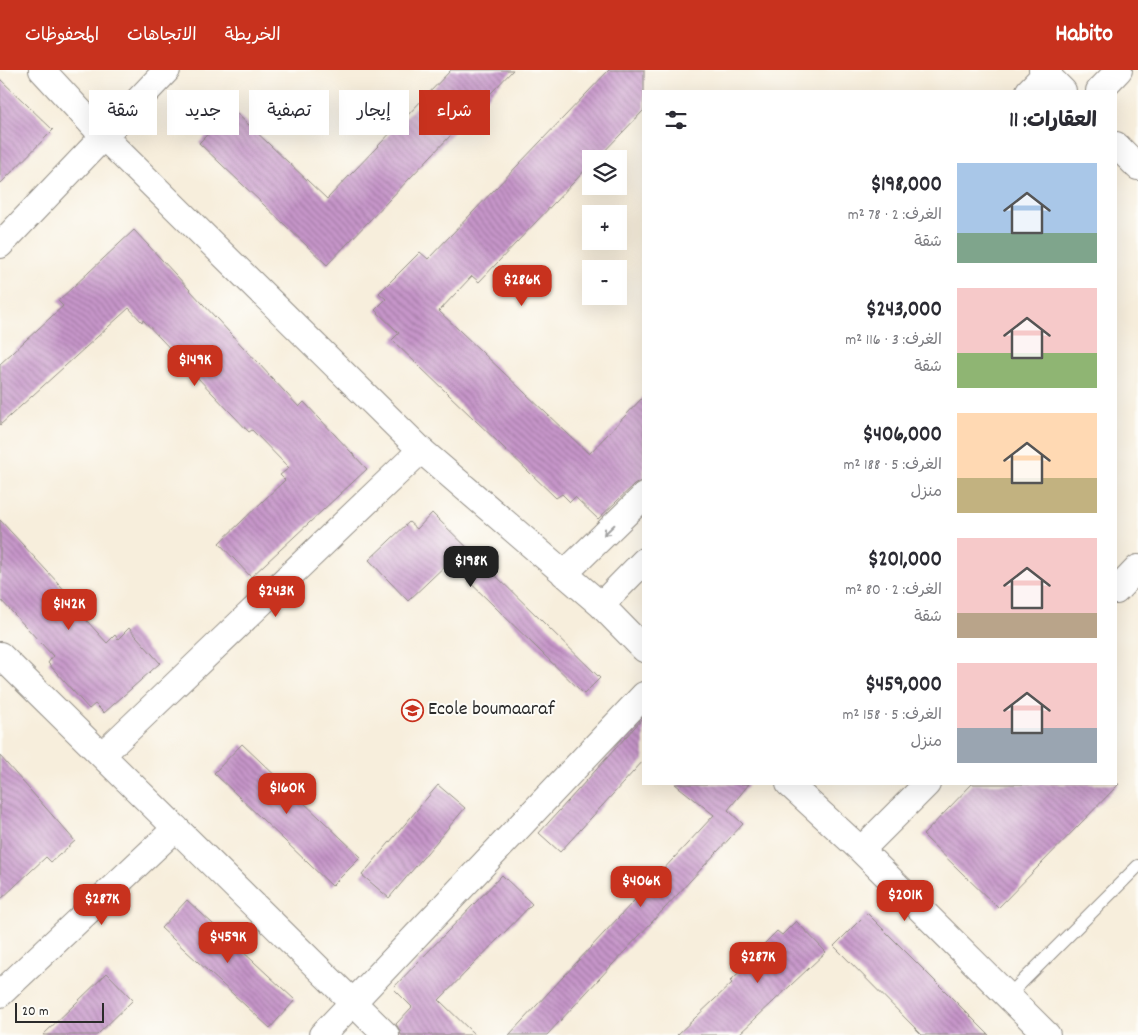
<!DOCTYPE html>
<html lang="ar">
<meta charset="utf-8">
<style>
body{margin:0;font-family:Dekko,"Playpen Sans Arabic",sans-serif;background:#f7f7f7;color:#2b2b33;direction:rtl;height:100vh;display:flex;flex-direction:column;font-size:19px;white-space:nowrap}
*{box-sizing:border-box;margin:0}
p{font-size:16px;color:#7c7c81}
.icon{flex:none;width:28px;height:28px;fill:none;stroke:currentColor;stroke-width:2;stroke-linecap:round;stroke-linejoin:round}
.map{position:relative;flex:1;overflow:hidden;direction:ltr}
.details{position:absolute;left:642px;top:20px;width:475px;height:695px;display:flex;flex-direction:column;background:#fff;border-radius:0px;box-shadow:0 5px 20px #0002;direction:rtl}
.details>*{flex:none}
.banner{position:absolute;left:15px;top:20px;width:475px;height:45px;direction:rtl;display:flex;gap:10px}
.fabs{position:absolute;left:582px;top:80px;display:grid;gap:10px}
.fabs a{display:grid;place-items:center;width:45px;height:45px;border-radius:0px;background:#fff;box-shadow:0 5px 20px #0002;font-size:25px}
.scale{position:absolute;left:15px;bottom:12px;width:89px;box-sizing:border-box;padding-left:5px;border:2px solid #2b2b2b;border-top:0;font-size:14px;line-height:18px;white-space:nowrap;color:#2b2b2b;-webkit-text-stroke:4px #fdfcf7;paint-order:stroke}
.price{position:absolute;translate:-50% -42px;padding:0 11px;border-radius:10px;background:#c8321e;color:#fff;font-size:16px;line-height:32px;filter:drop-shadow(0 1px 2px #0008)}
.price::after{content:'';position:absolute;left:50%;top:30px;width:15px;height:11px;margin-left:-8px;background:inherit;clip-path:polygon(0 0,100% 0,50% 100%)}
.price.selected{background:#222;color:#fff}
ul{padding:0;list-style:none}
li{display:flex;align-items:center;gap:15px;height:125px;padding:0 20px}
li span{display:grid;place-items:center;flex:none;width:140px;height:100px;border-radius:0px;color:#555}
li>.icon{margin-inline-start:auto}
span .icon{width:60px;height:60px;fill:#fffc;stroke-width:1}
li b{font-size:21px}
h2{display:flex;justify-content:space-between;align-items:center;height:60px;padding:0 20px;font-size:21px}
.chip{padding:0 18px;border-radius:0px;background:#fff;box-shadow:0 5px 20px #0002;font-size:18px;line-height:45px}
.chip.selected{background:#c8321e;color:#fff}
header{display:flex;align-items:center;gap:30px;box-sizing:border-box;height:70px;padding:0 25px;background:#c8321e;color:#fff}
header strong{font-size:24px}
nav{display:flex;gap:28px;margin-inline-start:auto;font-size:18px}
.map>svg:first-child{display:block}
.building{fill:url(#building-back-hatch)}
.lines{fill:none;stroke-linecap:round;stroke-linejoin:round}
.lane-casing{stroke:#918c84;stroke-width:14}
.street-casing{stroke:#918c84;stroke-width:28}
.lane{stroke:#fff;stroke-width:12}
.street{stroke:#fff;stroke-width:26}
.oneway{stroke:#a0a0a0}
.labels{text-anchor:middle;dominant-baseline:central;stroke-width:4;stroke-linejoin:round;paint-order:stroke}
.poi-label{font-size:20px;fill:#2b2b2b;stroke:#fdfcf7;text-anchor:start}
</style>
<header>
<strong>Habito</strong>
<nav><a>الخريطة</a><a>الاتجاهات</a><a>المحفوظات</a></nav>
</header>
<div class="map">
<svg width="1138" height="965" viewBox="0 0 1138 965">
<defs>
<pattern id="building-back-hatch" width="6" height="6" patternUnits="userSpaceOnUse" patternTransform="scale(1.25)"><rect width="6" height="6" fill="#c695c9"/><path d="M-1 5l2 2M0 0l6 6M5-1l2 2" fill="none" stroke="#a17aa3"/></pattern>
</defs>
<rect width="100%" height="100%" fill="#fdfcf7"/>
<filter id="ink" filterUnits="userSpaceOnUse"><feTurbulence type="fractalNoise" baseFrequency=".02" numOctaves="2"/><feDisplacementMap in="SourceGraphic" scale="10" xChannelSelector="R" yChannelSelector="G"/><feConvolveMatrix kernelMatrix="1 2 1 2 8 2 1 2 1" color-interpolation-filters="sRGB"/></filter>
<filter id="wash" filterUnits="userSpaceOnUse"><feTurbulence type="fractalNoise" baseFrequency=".0096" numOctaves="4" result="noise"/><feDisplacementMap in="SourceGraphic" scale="20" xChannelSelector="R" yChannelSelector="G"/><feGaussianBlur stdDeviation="1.12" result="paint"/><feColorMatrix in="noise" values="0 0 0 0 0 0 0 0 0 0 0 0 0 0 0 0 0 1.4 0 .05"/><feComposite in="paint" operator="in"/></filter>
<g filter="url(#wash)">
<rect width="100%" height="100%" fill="#f7eedc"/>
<g id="blocks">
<path class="building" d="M 451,0 L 513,0 L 327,195 L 199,73 L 232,39 L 327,129 Z
M 609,0 L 644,0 L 644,40 L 597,89 L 591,89 L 591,94 L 479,212 L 472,206 L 439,241 L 589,384 L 644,326 L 644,409 L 634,415 L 598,449 L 575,427 L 570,432 L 562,424 L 556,428 L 392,270 L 399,263 L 375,240 L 386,229 L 379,223 L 420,182 L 428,189 Z
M 0,9 L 53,60 L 0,114 Z
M 134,160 L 299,337 L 304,332 L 367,399 L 251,507 L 219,473 L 285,410 L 280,405 L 289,398 L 252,360 L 249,362 L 143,250 L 142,252 L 129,238 L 0,355 L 0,294 L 63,236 L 58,231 Z
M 432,443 L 600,608 L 584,624 L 449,492 L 408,531 L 369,490 L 409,452 L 417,459 Z
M 0,450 L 70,526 L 67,529 L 107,573 L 115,565 L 118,569 L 129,558 L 160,593 L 104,643 L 95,634 L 89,639 L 48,593 L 53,586 L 0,529 Z
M 644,647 L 644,690 L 560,782 L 539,763 Z
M 242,674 L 361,787 L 332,816 L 214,703 Z
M 0,686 L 75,771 L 51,792 L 46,787 L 0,830 Z
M 675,714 L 749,714 L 728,740 L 743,754 L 547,965 L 509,965 L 714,745 Z
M 972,714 L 1119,714 L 998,838 L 923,765 Z
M 438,715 L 465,738 L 389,828 L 362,805 Z
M 502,805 L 532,834 L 439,930 L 475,965 L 401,965 L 400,961 L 396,954 L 412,937 L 393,918 Z
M 187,830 L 295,930 L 270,958 L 161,858 Z
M 867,843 L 989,965 L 922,965 L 834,876 Z
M 796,851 L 826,882 L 738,965 L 677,965 L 732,913 L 730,911 L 756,886 L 754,884 L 777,861 L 782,865 Z
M 107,903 L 133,930 L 97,965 L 43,965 Z"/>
</g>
</g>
<g filter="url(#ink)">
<use href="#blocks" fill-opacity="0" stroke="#918c84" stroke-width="1"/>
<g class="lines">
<defs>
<path id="lane" d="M 1009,925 L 1138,796"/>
<path id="street" d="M 42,0 L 104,67 L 421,380 L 601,535 L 644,579
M 1042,0 L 1063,21
M 1029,21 L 1049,0
M 1099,21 L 1119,0
M 1116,75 L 1138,97
M 0,175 L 167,0
M 564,504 L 644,426
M 1116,521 L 1138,498
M 601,535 L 644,491
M 0,585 L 386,965
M 102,685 L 421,380
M 789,714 L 861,780 L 1047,965
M 861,780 L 927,714
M 0,924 L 176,758
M 322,965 L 644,625"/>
</defs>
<use href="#lane" class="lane-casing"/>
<use href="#street" class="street-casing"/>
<use href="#lane" class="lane"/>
<use href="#street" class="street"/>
</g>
<defs><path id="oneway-shaft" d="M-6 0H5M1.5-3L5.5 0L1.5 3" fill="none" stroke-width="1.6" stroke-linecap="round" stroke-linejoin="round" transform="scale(1.25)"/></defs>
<use class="oneway" href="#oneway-shaft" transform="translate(609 460) rotate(136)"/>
</g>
<defs>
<symbol id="school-ring" viewBox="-11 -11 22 22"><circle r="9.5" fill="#fdfcf7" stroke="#c8321e" stroke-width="1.5"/><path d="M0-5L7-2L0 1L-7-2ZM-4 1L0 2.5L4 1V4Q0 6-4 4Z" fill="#c8321e"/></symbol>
</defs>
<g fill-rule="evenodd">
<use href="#school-ring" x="400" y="628" width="25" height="25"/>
</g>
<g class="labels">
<g class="poi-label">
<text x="428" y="640">Ecole boumaaraf</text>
</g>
</g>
</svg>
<div class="fabs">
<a><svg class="icon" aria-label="layers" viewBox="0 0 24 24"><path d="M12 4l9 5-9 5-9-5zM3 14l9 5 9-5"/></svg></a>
<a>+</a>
<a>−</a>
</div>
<div class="scale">20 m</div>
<b class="price" style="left:522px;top:237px">$286K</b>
<b class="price" style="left:195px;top:317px">$149K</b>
<b class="price selected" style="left:471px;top:518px">$198K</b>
<b class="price" style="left:276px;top:548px">$243K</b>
<b class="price" style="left:69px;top:561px">$142K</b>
<b class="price" style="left:287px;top:745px">$160K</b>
<b class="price" style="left:641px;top:838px">$406K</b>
<b class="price" style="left:905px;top:852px">$201K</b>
<b class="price" style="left:102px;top:856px">$287K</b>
<b class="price" style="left:228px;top:894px">$459K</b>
<b class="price" style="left:758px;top:914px">$287K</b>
<div class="banner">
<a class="chip selected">شراء</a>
<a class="chip">إيجار</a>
<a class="chip">تصفية</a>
<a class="chip">جديد</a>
<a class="chip">شقة</a>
</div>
<section class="details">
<h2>العقارات: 11<svg class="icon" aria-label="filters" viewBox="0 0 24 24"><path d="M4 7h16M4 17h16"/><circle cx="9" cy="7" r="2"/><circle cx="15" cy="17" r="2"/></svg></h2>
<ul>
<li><span style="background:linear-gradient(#a9c7e8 70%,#7fa58c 0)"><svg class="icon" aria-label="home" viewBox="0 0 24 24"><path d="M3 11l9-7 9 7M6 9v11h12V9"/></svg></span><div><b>$198,000</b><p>الغرف: 2 · 78 m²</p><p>شقة</p></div></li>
<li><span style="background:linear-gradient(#f6c9c9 65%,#8fb573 0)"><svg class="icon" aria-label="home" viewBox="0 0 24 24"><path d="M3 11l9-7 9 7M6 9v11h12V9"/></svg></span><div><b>$243,000</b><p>الغرف: 3 · 116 m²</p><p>شقة</p></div></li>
<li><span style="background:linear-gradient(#ffd9b3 65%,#c2b280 0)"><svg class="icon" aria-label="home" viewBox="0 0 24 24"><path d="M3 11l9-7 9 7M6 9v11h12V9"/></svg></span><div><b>$406,000</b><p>الغرف: 5 · 188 m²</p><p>منزل</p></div></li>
<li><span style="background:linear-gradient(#f6c9c9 75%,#b9a48a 0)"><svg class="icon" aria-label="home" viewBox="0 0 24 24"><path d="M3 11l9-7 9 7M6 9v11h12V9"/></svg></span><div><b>$201,000</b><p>الغرف: 2 · 80 m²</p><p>شقة</p></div></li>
<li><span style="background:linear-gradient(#f6c9c9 65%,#9aa5b1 0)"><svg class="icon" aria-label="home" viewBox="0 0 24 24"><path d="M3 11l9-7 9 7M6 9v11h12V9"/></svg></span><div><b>$459,000</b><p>الغرف: 5 · 158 m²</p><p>منزل</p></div></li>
</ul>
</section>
</div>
